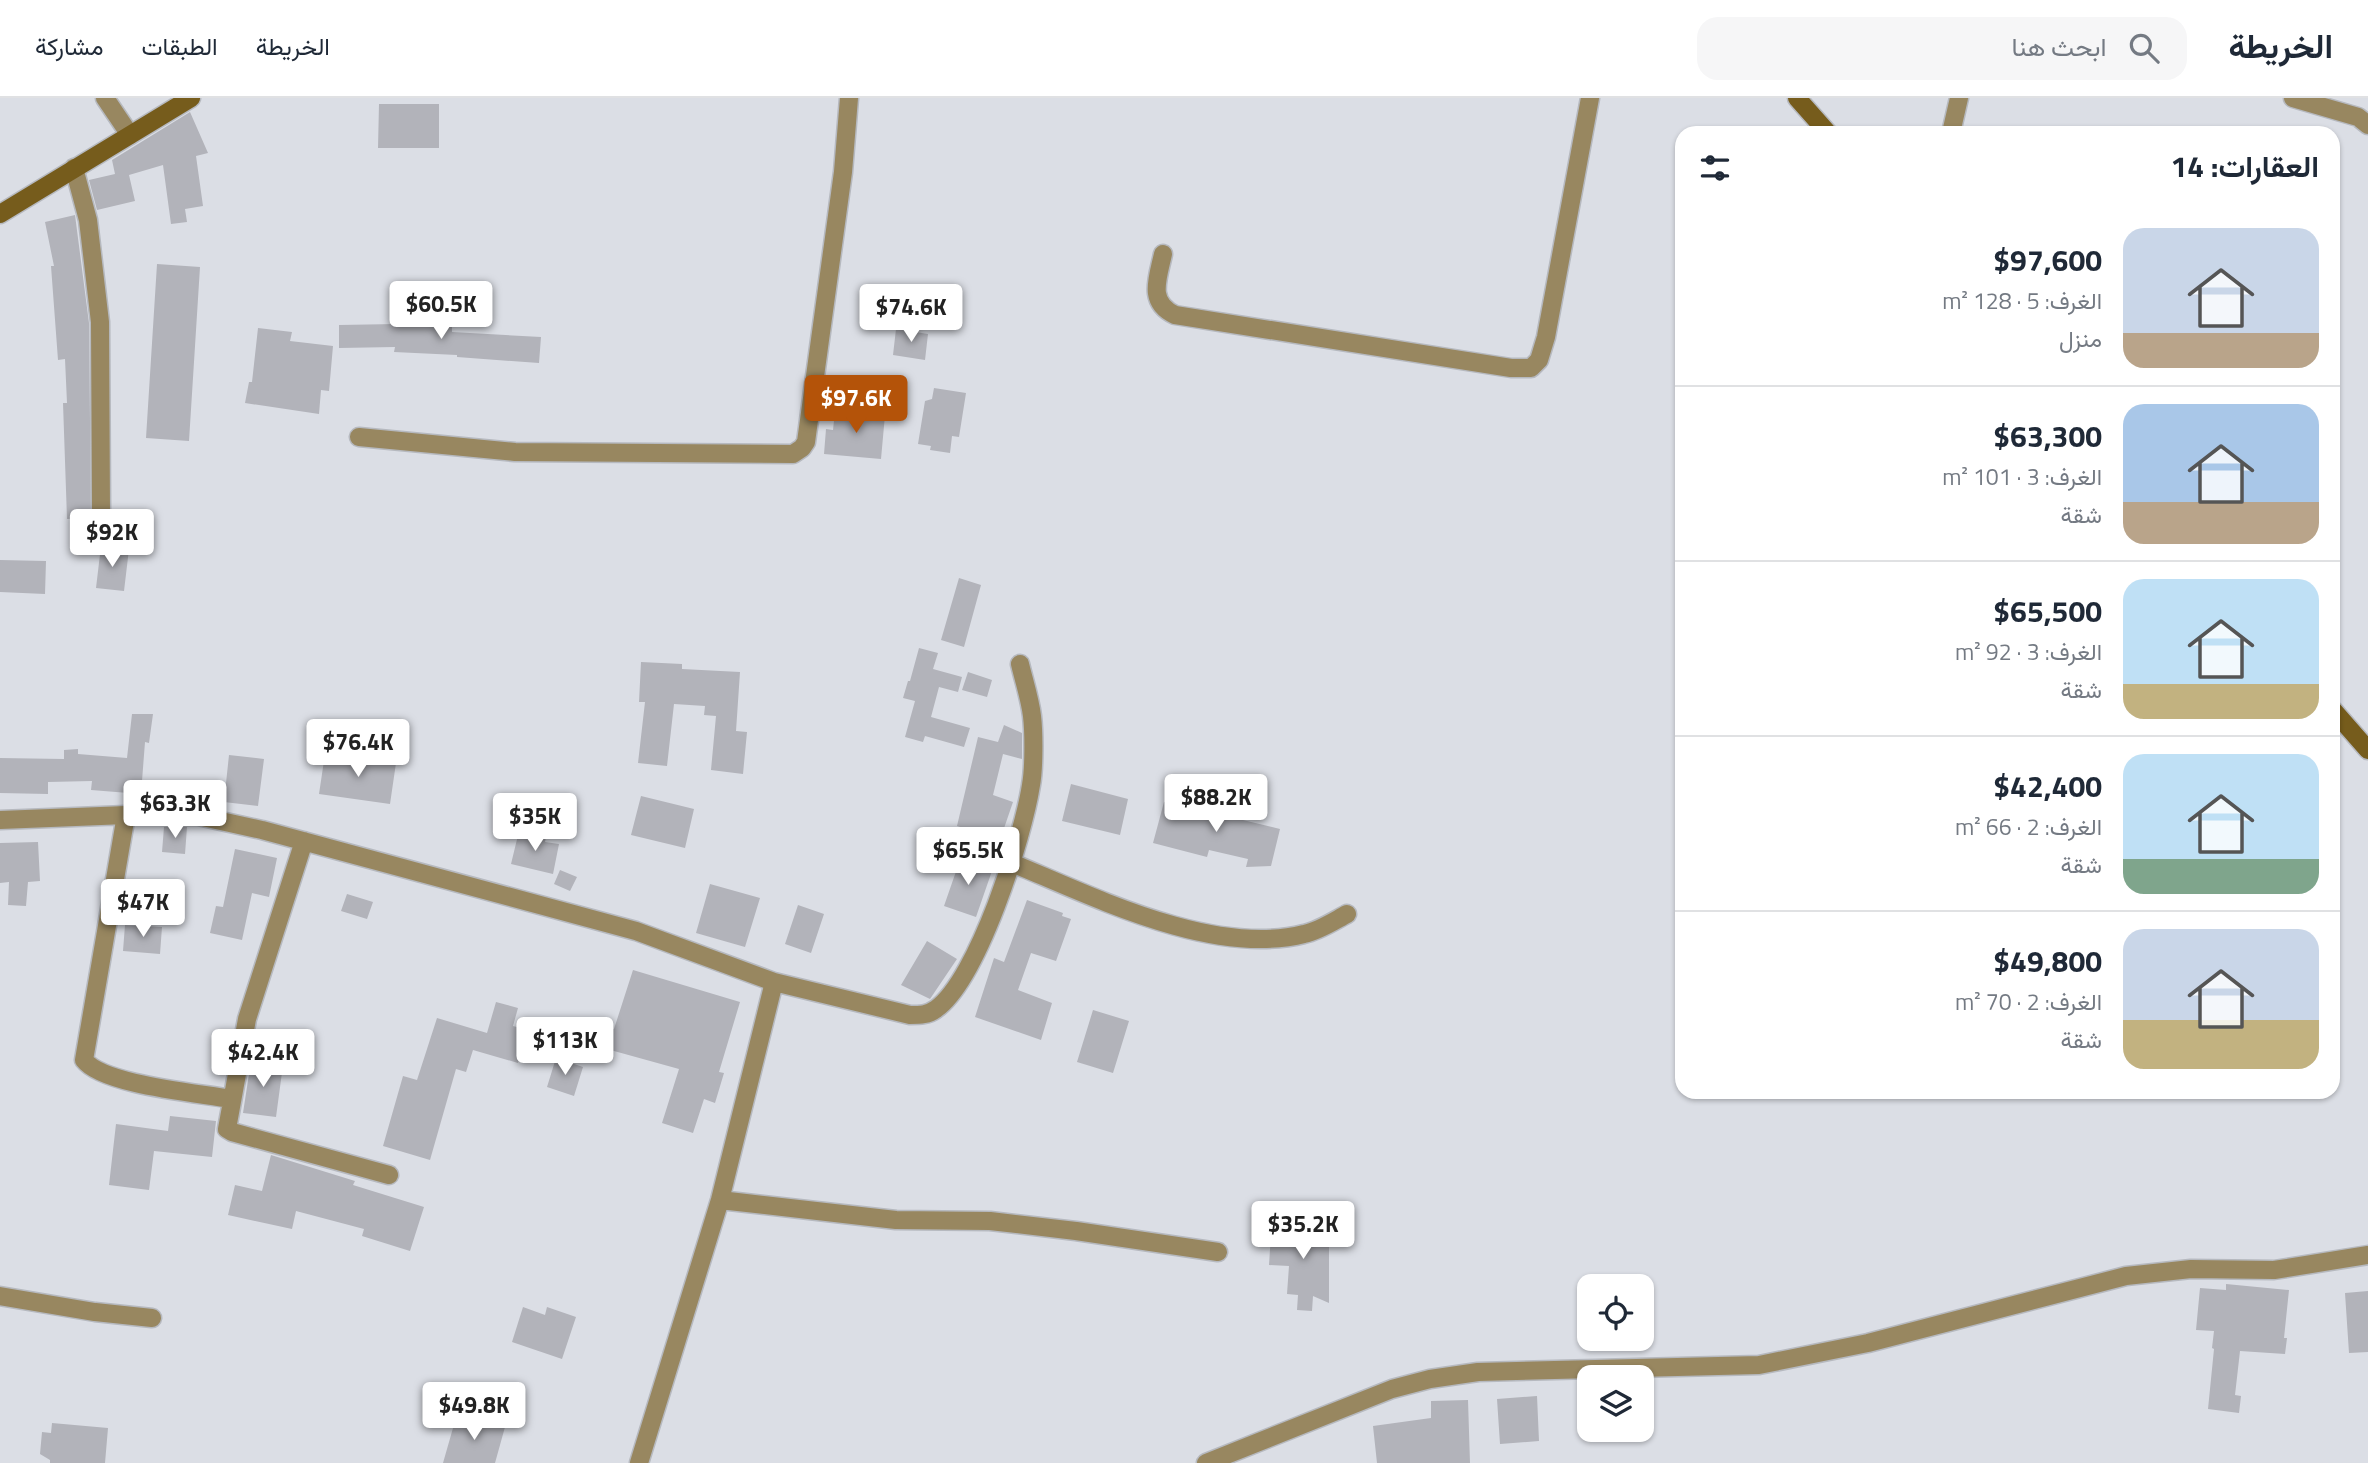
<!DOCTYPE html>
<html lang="ar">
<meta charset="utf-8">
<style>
body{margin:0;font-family:"Titillium Web",Vazirmatn,sans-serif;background:#f6f6f7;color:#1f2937;direction:rtl;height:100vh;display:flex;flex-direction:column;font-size:26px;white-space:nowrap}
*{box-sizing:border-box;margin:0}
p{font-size:23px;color:#747a83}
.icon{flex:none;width:38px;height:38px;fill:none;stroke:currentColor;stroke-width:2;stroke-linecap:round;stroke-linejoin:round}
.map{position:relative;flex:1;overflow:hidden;direction:ltr}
.panel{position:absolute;left:1675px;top:28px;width:665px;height:973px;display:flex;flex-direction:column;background:#fff;border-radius:21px;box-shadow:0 2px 5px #0004;direction:rtl}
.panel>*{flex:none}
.tools{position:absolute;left:1577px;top:1176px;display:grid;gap:14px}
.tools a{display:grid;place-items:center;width:77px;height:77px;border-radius:14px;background:#fff;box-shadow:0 2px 5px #0004;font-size:35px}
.price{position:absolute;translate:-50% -60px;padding:0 16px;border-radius:7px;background:#fff;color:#222;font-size:23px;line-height:46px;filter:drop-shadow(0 2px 4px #0008)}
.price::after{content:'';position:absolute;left:50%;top:42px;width:21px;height:16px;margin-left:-10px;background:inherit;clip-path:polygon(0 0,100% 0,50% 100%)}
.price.on{background:#b45309;color:#fff}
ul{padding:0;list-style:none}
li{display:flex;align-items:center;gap:21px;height:175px;padding:0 21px}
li+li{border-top:2px solid #e0e1e3}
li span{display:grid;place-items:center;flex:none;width:196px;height:140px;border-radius:21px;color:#555}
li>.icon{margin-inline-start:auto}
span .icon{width:84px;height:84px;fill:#fffc;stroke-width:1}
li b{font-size:30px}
h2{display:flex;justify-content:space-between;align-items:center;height:84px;padding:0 21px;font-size:30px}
header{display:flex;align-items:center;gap:42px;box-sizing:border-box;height:98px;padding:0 35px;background:#fff;border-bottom:2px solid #e0e1e3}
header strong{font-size:33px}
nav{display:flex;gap:38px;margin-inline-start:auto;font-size:24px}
.search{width:490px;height:63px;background:#f6f6f7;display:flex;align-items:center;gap:18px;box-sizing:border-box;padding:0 24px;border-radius:21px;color:#747a83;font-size:26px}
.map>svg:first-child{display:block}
.building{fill:#b2b3ba}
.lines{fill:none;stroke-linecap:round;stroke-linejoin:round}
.street-casing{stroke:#b6b9bf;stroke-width:21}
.secondary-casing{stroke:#b6b9bf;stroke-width:21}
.street{stroke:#988760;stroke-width:18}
.secondary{stroke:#765c1c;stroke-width:18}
</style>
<header>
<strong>الخريطة</strong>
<div class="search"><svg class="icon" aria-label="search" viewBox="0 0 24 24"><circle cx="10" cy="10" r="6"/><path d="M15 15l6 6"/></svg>ابحث هنا</div>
<nav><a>الخريطة</a><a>الطبقات</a><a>مشاركة</a></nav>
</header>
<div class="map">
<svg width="2368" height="1365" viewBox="0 0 2368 1365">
<rect width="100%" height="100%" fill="#dbdee5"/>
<path class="building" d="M 379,6 L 439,6 L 439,50 L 378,50 Z
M 190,14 L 208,55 L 196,58 L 203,108 L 185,111 L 187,124 L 171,126 L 163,67 L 129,77 L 135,103 L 97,112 L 89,82 L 115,76 L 112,62 Z
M 75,117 L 89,225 L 91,420 L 67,421 L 63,305 L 67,305 L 65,261 L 58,262 L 51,168 L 54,168 L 45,124 Z
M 157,166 L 200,169 L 189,343 L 146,340 Z
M 396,223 L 452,226 L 452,234 L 541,239 L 539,265 L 457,259 L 457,257 L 394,254 L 395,249 L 339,250 L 339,227 L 396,226 Z
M 258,230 L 292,234 L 290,243 L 333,248 L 329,293 L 321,292 L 319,316 L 245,305 L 249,284 L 252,284 Z
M 896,231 L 928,236 L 925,262 L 893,257 Z
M 934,290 L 966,295 L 959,339 L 952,338 L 950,355 L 930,352 L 931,348 L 918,346 L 925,303 L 932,301 Z
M 835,313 L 885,317 L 881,361 L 824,356 L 826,331 L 833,332 Z
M 101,448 L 129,451 L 124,493 L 96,490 Z
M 0,462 L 46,463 L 45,496 L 0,494 Z
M 959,480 L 981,487 L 964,549 L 941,542 Z
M 919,550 L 938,555 L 933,571 L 962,579 L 958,594 L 939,589 L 931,619 L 970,630 L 964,649 L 925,638 L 923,644 L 905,639 L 915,603 L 903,600 L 908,583 L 910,583 Z
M 641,564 L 682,566 L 682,571 L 740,574 L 736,633 L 747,634 L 743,676 L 711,672 L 716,618 L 704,617 L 705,608 L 674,606 L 667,668 L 638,665 L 645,604 L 639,604 Z
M 968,574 L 992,582 L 987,599 L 962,592 Z
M 132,616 L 153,616 L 149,645 L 145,644 L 141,696 L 91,692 L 92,683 L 48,684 L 48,696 L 0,695 L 0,660 L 64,661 L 64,652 L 78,651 L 78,656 L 127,660 Z
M 1004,627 L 1022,635 L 1022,661 L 1003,656 L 993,697 L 1013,704 L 1000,742 L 957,728 L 978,639 L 998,644 Z
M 325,656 L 396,665 L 390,706 L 319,696 Z
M 229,657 L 264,661 L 258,708 L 224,704 Z
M 1071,686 L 1128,701 L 1120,737 L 1062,723 Z
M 641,698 L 694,711 L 685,750 L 631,737 Z
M 1164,704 L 1203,714 L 1205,705 L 1220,709 L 1218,716 L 1280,731 L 1271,768 L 1246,769 L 1248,761 L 1209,752 L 1207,759 L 1153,745 Z
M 164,729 L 187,729 L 185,756 L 162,754 Z
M 519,733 L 546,739 L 545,744 L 559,746 L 553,776 L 511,766 Z
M 38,744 L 40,783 L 28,784 L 26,808 L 8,807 L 9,784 L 0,785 L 0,745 Z
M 235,751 L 277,760 L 269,799 L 252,795 L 242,842 L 210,835 L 216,808 L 223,809 Z
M 961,759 L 993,770 L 976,819 L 944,808 Z
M 560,772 L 577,779 L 570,793 L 554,786 Z
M 710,786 L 760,800 L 745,849 L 696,835 Z
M 347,796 L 373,804 L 367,821 L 341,813 Z
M 1027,802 L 1063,815 L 1062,818 L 1071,821 L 1056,863 L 1031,855 L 1018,892 L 1052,905 L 1041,942 L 975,919 L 994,860 L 1004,864 Z
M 798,807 L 824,816 L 811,855 L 785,846 Z
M 125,827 L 162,829 L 160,856 L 123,853 Z
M 927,843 L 957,861 L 930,901 L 901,887 Z
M 633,872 L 740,904 L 719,974 L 724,975 L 715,1005 L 704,1001 L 693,1035 L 662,1025 L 679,971 L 596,948 L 602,928 L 614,931 Z
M 496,904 L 518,910 L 513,928 L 528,932 L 518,965 L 473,952 L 466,974 L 456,971 L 430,1062 L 383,1048 L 403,978 L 417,982 L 437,920 L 487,935 Z
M 1093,912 L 1129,923 L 1113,975 L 1077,964 Z
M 556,960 L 583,969 L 574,998 L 547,989 Z
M 251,963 L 283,967 L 276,1019 L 243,1015 Z
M 170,1018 L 216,1023 L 212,1059 L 154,1053 L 149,1092 L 109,1087 L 116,1026 L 168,1033 Z
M 271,1057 L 355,1083 L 353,1087 L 424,1109 L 410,1153 L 362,1138 L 364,1131 L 296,1113 L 292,1131 L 228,1117 L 235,1087 L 262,1093 Z
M 1301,1119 L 1322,1121 L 1320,1148 L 1329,1145 L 1329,1205 L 1313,1198 L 1312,1213 L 1297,1212 L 1298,1197 L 1287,1196 L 1289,1168 L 1269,1167 L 1271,1136 L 1283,1137 L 1284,1125 L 1300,1126 Z
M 2226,1186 L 2289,1192 L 2284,1240 L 2287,1240 L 2285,1256 L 2240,1253 L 2235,1297 L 2241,1298 L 2239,1315 L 2208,1311 L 2214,1251 L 2212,1250 L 2214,1233 L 2196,1232 L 2200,1190 L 2226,1192 Z
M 2368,1193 L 2368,1254 L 2349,1255 L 2345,1195 Z
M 523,1209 L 545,1217 L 547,1209 L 576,1219 L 562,1261 L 512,1244 Z
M 1537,1298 L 1539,1343 L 1500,1346 L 1497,1301 Z
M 1468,1302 L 1470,1365 L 1377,1365 L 1373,1328 L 1431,1320 L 1431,1303 Z
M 457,1316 L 505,1329 L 495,1365 L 443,1365 Z
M 52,1325 L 108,1330 L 105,1365 L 50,1365 L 50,1362 L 40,1356 L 42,1334 L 51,1335 Z"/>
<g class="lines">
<defs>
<path id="street" d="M 105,0 L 130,37
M 2293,0 L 2358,19 L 2368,27
M 1951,35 L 1959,0
M 74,70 L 88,122 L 100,224 L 101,414
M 1163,156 C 1158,180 1147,204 1175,217 L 1511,270 L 1531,270 L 1539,262 L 1546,239 L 1590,0
M 359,339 L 515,354 L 793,356 L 802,350 L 806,344 L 843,74 L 849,0
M 126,717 L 84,962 C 103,987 199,995 231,1001
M 0,722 L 126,717 L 198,718 L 262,732 L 636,833 L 774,884 L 910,917 C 920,917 928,917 936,911 C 978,881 1023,739 1031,687 C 1034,671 1034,635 1032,618 C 1030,601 1024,583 1020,566
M 304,743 L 247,921 L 227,1031 L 232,1034 L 389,1077
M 1012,765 C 1094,799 1214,859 1304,836 C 1319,833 1334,823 1347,816
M 720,1102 L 896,1122 L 990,1123 L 1076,1133 L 1218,1154
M 0,1198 L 95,1214 L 152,1220
M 639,1365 L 720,1102 L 774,884
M 1206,1365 L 1392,1291 L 1430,1281 L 1478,1274 L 1759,1267 L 1868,1245 L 2126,1178 L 2191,1171 L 2274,1172 L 2368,1157"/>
<path id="secondary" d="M 1797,0 L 1828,35
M 0,116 L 191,0
M 2333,612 L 2368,652"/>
</defs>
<use href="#street" class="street-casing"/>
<use href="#secondary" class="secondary-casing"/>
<use href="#street" class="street"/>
<use href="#secondary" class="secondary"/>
</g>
</svg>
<div class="tools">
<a><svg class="icon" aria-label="locate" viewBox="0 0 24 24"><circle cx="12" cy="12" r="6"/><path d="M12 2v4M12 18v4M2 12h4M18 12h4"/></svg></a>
<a><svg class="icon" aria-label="layers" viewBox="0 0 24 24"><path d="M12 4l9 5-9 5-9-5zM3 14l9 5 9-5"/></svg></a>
</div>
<b class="price" style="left:441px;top:243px">$60.5K</b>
<b class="price" style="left:911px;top:246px">$74.6K</b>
<b class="price on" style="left:856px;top:337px">$97.6K</b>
<b class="price" style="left:112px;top:471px">$92K</b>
<b class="price" style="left:358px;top:681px">$76.4K</b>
<b class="price" style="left:1216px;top:736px">$88.2K</b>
<b class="price" style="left:175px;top:742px">$63.3K</b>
<b class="price" style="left:535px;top:755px">$35K</b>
<b class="price" style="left:968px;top:789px">$65.5K</b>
<b class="price" style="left:143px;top:841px">$47K</b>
<b class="price" style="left:565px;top:979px">$113K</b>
<b class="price" style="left:263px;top:991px">$42.4K</b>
<b class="price" style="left:1303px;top:1163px">$35.2K</b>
<b class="price" style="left:474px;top:1344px">$49.8K</b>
<section class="panel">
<h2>العقارات: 14<svg class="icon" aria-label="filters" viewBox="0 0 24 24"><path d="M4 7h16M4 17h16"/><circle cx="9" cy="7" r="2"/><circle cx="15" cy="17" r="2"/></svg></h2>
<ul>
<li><span style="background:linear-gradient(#c9d6e8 75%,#b9a48a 0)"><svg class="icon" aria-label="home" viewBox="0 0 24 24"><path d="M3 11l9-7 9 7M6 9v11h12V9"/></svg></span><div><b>$97,600</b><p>الغرف: 5 · 128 m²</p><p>منزل</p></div></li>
<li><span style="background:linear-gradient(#a9c7e8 70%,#b9a48a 0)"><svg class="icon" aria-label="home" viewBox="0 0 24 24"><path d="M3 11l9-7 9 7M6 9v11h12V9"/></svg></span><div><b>$63,300</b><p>الغرف: 3 · 101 m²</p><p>شقة</p></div></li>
<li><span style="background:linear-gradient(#bfe0f5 75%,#c2b280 0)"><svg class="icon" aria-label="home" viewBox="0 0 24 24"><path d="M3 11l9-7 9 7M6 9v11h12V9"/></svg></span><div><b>$65,500</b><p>الغرف: 3 · 92 m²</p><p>شقة</p></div></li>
<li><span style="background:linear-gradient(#bfe0f5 75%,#7fa58c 0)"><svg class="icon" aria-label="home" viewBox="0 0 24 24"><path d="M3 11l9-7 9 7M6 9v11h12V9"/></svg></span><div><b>$42,400</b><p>الغرف: 2 · 66 m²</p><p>شقة</p></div></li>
<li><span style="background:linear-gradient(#c9d6e8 65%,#c2b280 0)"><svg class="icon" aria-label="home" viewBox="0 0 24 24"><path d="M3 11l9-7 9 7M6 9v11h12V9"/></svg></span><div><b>$49,800</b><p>الغرف: 2 · 70 m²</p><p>شقة</p></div></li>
</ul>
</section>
</div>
